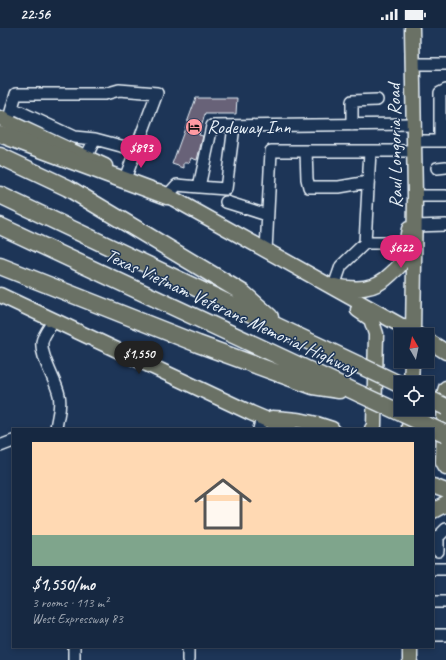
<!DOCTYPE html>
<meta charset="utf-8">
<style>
body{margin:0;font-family:Caveat,sans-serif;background:#23344c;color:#f1f3f6;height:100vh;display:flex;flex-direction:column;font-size:15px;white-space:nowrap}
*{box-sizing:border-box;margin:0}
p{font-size:13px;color:#9ea6b1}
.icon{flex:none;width:22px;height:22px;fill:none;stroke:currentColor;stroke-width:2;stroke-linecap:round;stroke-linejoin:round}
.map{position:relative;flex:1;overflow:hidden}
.panel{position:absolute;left:12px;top:400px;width:422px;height:220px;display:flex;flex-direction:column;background:#162841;border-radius:0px;box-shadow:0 2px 6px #0003,0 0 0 1px #35445a}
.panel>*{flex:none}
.needle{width:26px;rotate:351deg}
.controls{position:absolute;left:394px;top:300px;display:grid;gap:8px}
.controls a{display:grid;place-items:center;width:40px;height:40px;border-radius:0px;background:#162841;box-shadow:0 2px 6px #0003,0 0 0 1px #35445a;font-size:20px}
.price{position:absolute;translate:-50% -34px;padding:0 9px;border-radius:14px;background:#db2777;color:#fff;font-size:13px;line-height:26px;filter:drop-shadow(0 1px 2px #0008)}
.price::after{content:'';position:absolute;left:50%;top:24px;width:12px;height:9px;margin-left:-6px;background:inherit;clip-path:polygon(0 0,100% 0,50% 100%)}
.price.active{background:#222;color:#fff}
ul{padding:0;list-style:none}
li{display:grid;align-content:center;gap:8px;height:212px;padding:0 20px}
li span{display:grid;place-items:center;height:124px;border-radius:0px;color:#555}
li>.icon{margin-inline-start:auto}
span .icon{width:72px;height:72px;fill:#fffc;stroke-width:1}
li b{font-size:17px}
.status{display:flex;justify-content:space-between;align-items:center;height:28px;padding:0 20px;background:#162841;direction:ltr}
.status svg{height:11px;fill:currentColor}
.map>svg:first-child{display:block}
.building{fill:#686278;stroke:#e8f1f8}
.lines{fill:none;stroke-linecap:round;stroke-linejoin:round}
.minor-casing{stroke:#e8f1f8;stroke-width:14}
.major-casing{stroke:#e8f1f8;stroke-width:17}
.highway-casing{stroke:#e8f1f8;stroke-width:19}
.minor{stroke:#1d3557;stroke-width:11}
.major{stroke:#6b7165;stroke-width:14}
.highway{stroke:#6b7165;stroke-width:16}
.highway-bridge-casing{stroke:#e8f1f8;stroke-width:19;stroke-linecap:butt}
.highway-bridge{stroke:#6b7165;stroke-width:16}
.labels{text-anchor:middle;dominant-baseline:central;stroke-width:3;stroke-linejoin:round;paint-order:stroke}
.poi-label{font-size:19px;fill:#e8f1f8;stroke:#1d3557;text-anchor:start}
.street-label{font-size:19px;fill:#e8f1f8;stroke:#1d3557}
</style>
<div class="status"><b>22:56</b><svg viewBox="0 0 49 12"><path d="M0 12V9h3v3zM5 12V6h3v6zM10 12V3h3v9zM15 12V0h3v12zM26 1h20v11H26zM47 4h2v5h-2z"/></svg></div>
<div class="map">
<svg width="446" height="632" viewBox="0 0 446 632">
<rect width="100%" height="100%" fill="#1d3557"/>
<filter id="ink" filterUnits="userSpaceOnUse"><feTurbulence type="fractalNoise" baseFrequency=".025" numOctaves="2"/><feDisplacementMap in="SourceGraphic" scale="8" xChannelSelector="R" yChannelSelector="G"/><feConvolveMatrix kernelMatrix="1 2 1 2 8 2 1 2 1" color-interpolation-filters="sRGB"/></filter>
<g filter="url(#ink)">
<path class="building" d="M 196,70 L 237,70 L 236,86 L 205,86 L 199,107 L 203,108 L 197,132 L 191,130 L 189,135 L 184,135 L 184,140 L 172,136 Z"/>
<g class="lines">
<defs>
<path id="minor" d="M 412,36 L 446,36
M 12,80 L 16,66 L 105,66 L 119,62 L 157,65 L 126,148
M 10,87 L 12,80 L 74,109 L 95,111
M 352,97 L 352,73 L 377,72
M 234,98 L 226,161 L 199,159 L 212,98 C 280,97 347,97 415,96
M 415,113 L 446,113
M 440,113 L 440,65 L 446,62
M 306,123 L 307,151 L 309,159 L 339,159 L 368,154
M 370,123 L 365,215 L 406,215
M 86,129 L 95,111 L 136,122
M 437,140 L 446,139
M 167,168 L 177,157 L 199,159
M 415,168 L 446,168
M 226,174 L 267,187
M 415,198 L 446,197
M 266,223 L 271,123 L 415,123
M 334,258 L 341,238 L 365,215
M 54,292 C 50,299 43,307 42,314 C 40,329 56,352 59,367 C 62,379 57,389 56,401
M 259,401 L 262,390
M 0,418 L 13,413
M 438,523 L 438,509 L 446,501
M 433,541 L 446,541
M 433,574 L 446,574
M 433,607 L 446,607
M 74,632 L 74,619
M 188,632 L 188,619"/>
<path id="major" d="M 412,0 L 415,168 L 413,307
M 0,90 L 105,138
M 158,163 L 174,171 L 418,307
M 334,258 C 356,262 374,263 391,246 C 394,243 398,240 400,237 C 404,231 407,210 409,201
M 0,267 L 251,385 L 289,401
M 358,282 L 371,291 L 376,306 L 374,398 L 372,401
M 427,312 L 446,324
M 411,355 L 412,333
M 446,360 L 445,363 L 443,434 L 446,439
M 272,390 C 295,391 311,393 332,401
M 409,401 L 410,381
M 433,458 L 446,463
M 433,483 L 446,476
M 410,619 L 410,632"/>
<path id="highway" d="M 0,106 L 167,168
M 0,128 L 68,160 L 243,265 L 270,289
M 0,167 L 359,337
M 0,198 L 360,366
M 0,238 L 198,316 L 313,358 L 339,362"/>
</defs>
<use href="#minor" class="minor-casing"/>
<use href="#major" class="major-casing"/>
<use href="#highway" class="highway-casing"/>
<use href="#minor" class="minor"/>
<use href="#major" class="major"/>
<use href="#highway" class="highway"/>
<defs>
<path id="highway-bridge" d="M 359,337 L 401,357
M 360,366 L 446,406
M 427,370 L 446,379"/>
</defs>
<use href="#highway-bridge" class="highway-bridge-casing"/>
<use href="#highway-bridge" class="highway-bridge"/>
</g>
</g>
<defs>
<symbol id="hotel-disc" viewBox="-11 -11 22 22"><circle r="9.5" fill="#ff9aa2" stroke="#1d3557"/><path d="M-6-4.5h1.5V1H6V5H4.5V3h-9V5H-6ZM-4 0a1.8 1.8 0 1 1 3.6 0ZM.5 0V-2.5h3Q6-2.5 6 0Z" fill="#111"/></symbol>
</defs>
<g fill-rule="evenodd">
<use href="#hotel-disc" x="184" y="89" width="20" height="20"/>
</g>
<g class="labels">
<g class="poi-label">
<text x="207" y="99">Rodeway Inn</text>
</g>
<g class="street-label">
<text transform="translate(395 118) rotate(-91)">Raul Longoria Road</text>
<text transform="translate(231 284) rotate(25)">Texas Vietnam Veterans Memorial Highway</text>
</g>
</g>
</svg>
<div class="controls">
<a><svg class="needle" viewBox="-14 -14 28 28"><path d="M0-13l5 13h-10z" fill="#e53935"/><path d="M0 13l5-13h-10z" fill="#9ea6b1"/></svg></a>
<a><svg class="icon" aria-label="locate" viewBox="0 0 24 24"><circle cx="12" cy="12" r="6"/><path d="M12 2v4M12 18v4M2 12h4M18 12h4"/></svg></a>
</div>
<b class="price" style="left:141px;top:141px">$893</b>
<b class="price" style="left:401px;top:241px">$622</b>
<b class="price active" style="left:139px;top:347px">$1,550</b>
<section class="panel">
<ul>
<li><span style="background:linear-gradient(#ffd9b3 75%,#7fa58c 0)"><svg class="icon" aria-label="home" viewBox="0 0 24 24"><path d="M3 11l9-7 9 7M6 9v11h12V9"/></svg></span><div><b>$1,550/mo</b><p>3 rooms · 113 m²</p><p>West Expressway 83</p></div></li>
</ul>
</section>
</div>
